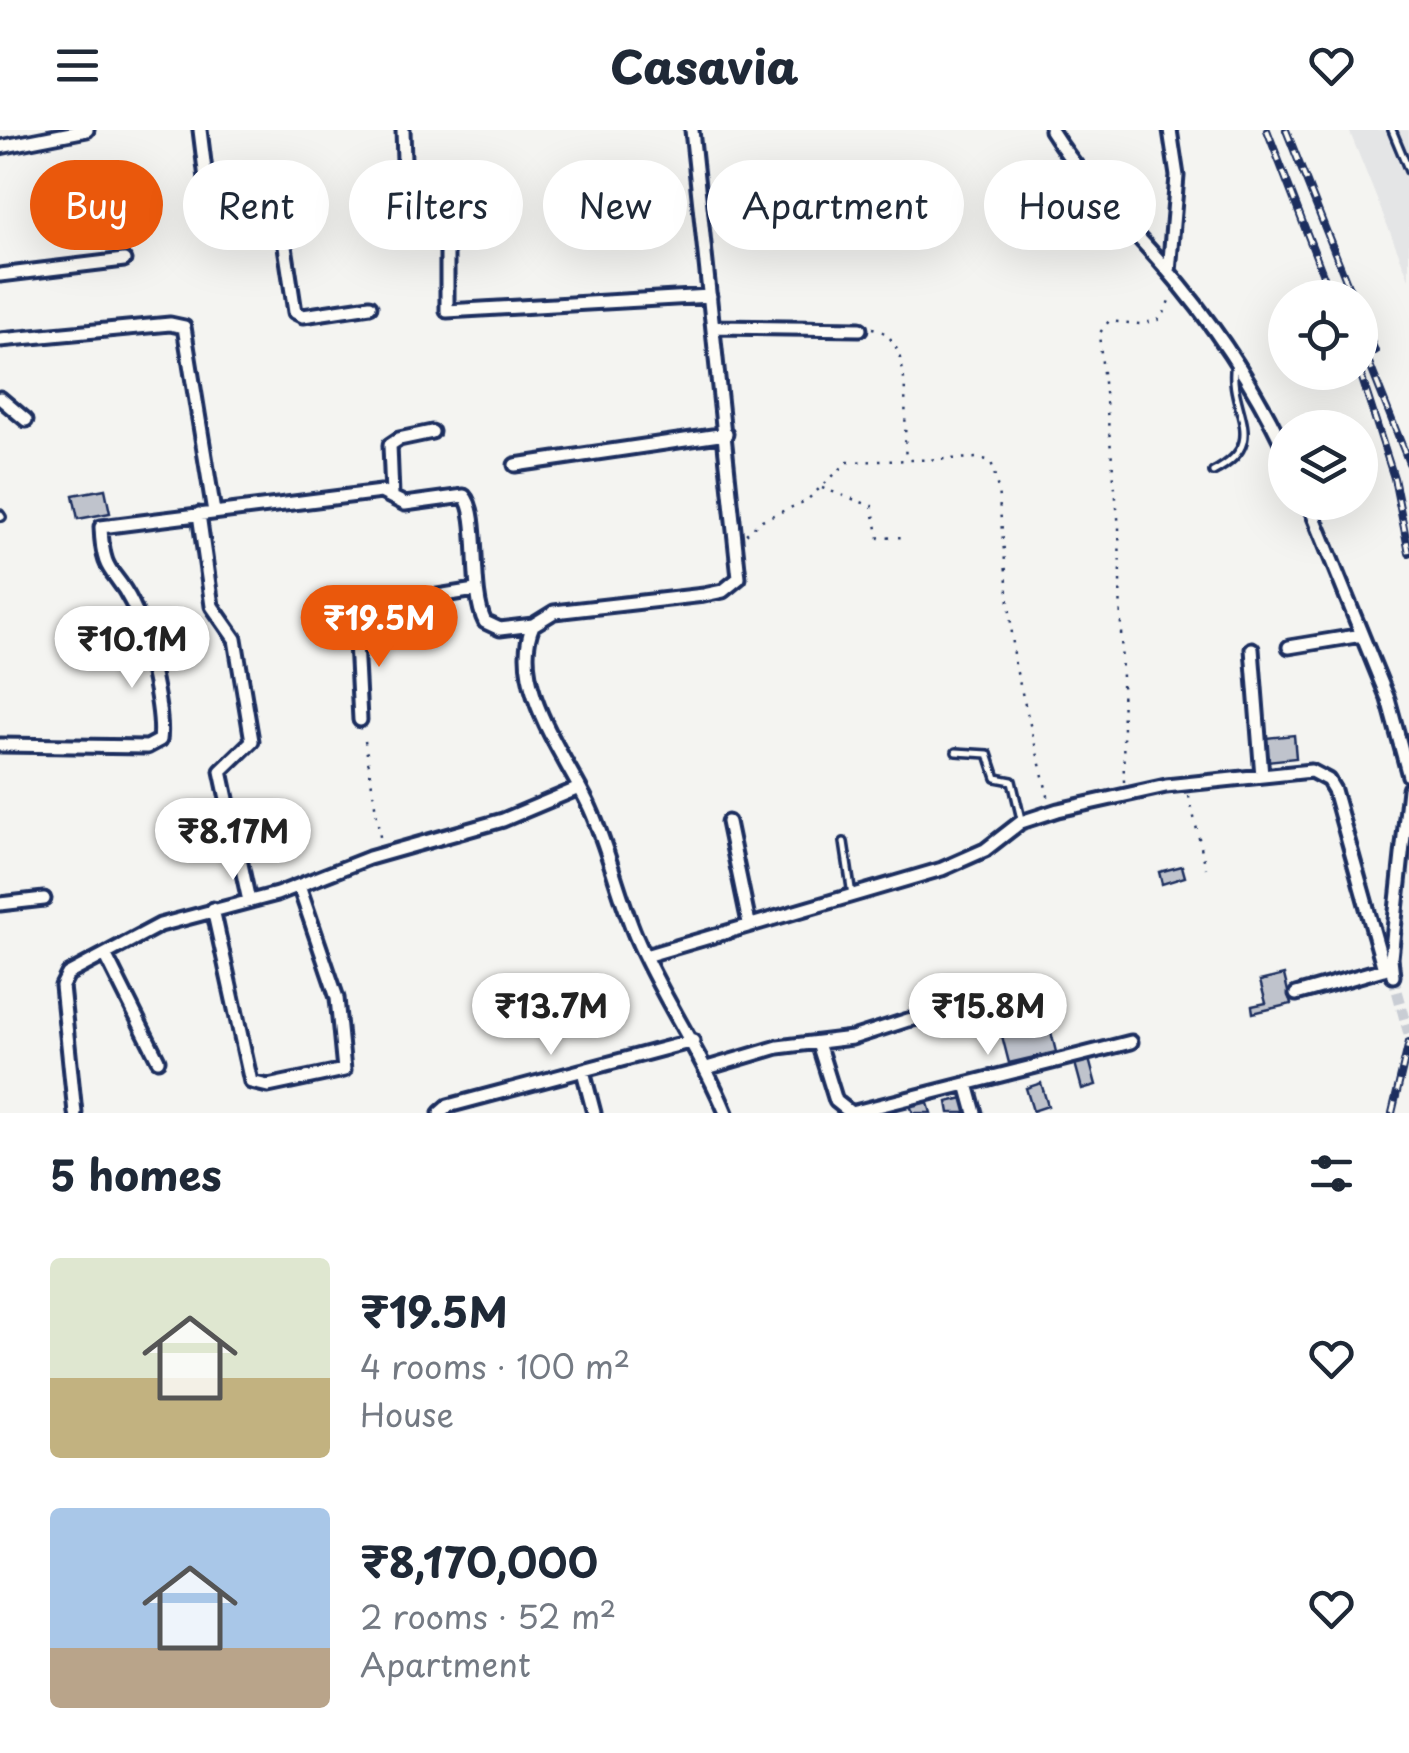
<!DOCTYPE html>
<meta charset="utf-8">
<style>
body{margin:0;font-family:"Playpen Sans",sans-serif;background:#f2f2f3;color:#1f2937;height:100vh;display:flex;flex-direction:column;font-size:38px;white-space:nowrap}
*{box-sizing:border-box;margin:0}
p{font-size:32px;color:#747a83}
.icon{flex:none;width:55px;height:55px;fill:none;stroke:currentColor;stroke-width:2;stroke-linecap:round;stroke-linejoin:round}
.map{position:relative;height:983px;overflow:hidden}
.panel{display:flex;flex-direction:column;background:#fff;flex:1}
.panel>*{flex:none}
.hud{position:absolute;left:30px;top:30px;width:1350px;height:90px;display:flex;gap:20px}
.controls{position:absolute;left:1268px;top:150px;display:grid;gap:20px}
.controls a{display:grid;place-items:center;width:110px;height:110px;border-radius:50%;background:#fff;box-shadow:0 10px 40px #0002;font-size:50px}
.price{position:absolute;translate:-50% -85px;padding:0 22px;border-radius:35px;background:#fff;color:#222;font-size:32px;line-height:65px;filter:drop-shadow(0 2px 5px #0008)}
.price::after{content:'';position:absolute;left:50%;top:60px;width:30px;height:22px;margin-left:-15px;background:inherit;clip-path:polygon(0 0,100% 0,50% 100%)}
.price.current{background:#ea580c;color:#fff}
ul{padding:0;list-style:none}
li{display:flex;align-items:center;gap:30px;height:250px;padding:0 50px}
li span{display:grid;place-items:center;flex:none;width:280px;height:200px;border-radius:10px;color:#555}
li>.icon{margin-inline-start:auto}
span .icon{width:120px;height:120px;fill:#fffc;stroke-width:1}
li b{font-size:42px}
h2{display:flex;justify-content:space-between;align-items:center;height:120px;padding:0 50px;font-size:42px}
.tag{padding:0 35px;border-radius:45px;background:#fff;box-shadow:0 10px 40px #0002;font-size:35px;line-height:90px}
.tag.current{background:#ea580c;color:#fff}
header{display:flex;justify-content:space-between;align-items:center;height:130px;padding:0 50px;background:#fff;font-size:45px;font-weight:800}
.map>svg:first-child{display:block}
.built{fill:#e4e5e6}
.building{fill:#bfc3cc;stroke:#1b2f5e;stroke-width:2.5}
.lines{fill:none;stroke-linecap:round;stroke-linejoin:round}
.minor-tunnel{stroke:#c9cdd4;stroke-width:11;stroke-dasharray:11 5.5;stroke-linecap:butt}
.service-casing{stroke:#1b2f5e;stroke-width:12}
.minor-casing{stroke:#1b2f5e;stroke-width:19}
.path{stroke:#1b2f5e;stroke-width:2.5;stroke-dasharray:2.5 8;stroke-linecap:butt}
.service{stroke:#fdfcf7;stroke-width:5}
.minor{stroke:#fdfcf7;stroke-width:11}
.rail-casing{stroke:#1b2f5e;stroke-width:8}
.rail{stroke:#fdfcf7;stroke-width:4;stroke-dasharray:11;stroke-linecap:butt}
</style>
<header><svg class="icon" aria-label="menu" viewBox="0 0 24 24"><path d="M4 6h16M4 12h16M4 18h16"/></svg>Casavia<svg class="icon" aria-label="heart" viewBox="0 0 24 24"><path d="M12 20l-8-8c-3-5 5-10 8-4 3-6 11-1 8 4z"/></svg></header>
<div class="map">
<svg width="1409" height="983" viewBox="0 0 1409 983">
<rect width="100%" height="100%" fill="#f4f4f1"/>
<filter id="ink" filterUnits="userSpaceOnUse"><feTurbulence type="fractalNoise" baseFrequency=".01" numOctaves="2"/><feDisplacementMap in="SourceGraphic" scale="20" xChannelSelector="R" yChannelSelector="G"/><feConvolveMatrix kernelMatrix="1 2 1 2 8 2 1 2 1" color-interpolation-filters="sRGB"/></filter>
<g filter="url(#ink)">
<path class="built" d="M 1349,0 L 1409,0 L 1409,149 Z"/>
<path class="building" d="M 105,359 L 110,383 L 78,389 L 73,365 Z
M 1294,605 L 1296,628 L 1267,631 L 1265,608 Z
M 1182,736 L 1185,747 L 1162,754 L 1159,742 Z
M 1284,845 L 1291,874 L 1253,883 L 1252,876 L 1266,873 L 1260,851 Z
M 1048,890 L 1056,922 L 1009,933 L 1001,902 Z
M 1089,929 L 1096,955 L 1082,959 L 1075,933 Z
M 1041,953 L 1048,976 L 1033,981 L 1026,958 Z
M 968,967 L 972,983 L 949,983 L 947,972 Z
M 927,970 L 931,983 L 913,983 L 910,975 Z"/>
<g class="lines">
<path class="minor-tunnel" d="M 1393,846 L 1409,904"/>
<defs>
<path id="service" d="M 1392,0 L 1409,41
M 1213,342 C 1273,311 1226,280 1235,233
M 0,384 L 2,387
M 956,622 L 988,624 L 996,648 L 1012,651 L 1021,689
M 844,712 L 852,765"/>
<path id="minor" d="M 200,0 L 209,73 L 277,64 L 295,182 L 303,186 L 370,176
M 403,0 L 406,89 L 436,98 L 447,106 L 447,181 L 710,166
M 692,0 L 739,448 L 723,461 L 704,465 L 554,482 L 533,495 C 508,554 567,628 590,678 C 609,720 618,765 636,807 C 662,868 701,922 726,983
M 1051,0 C 1083,51 1124,90 1163,135 C 1212,191 1253,253 1285,320
M 0,17 L 87,0
M 1169,142 L 1177,46 L 1170,0
M 0,145 L 124,130
M 713,197 L 860,199
M 0,210 L 170,194 L 184,197 L 214,382
M 0,268 L 26,290
M 515,335 L 726,304
M 392,365 L 390,315 L 399,309 L 432,302
M 1308,372 L 1388,569 L 1409,646
M 199,384 L 212,476 L 235,509 L 252,611 L 221,641 L 249,771
M 355,492 L 360,590
M 333,495 L 395,488 L 419,469 L 475,460
M 1289,517 L 1362,505
M 1252,519 L 1262,646
M 0,615 L 147,617 L 160,610 C 164,583 145,499 132,473 C 114,436 103,448 101,397 L 381,362 L 405,374 L 464,366 C 481,383 469,461 485,492 L 500,499 L 533,495
M 728,692 L 749,793
M 0,774 L 44,769
M 213,779 L 251,952 L 268,956 L 344,940 L 337,868 L 299,756
M 106,826 L 158,930
M 645,826 L 942,739 L 985,720 L 1021,692 L 1058,680 L 1166,656 L 1311,641 L 1328,650 L 1334,660 L 1384,839
M 1393,846 L 1391,828 L 1409,659
M 1296,864 L 1387,838
M 818,913 L 836,971 L 851,983
M 707,938 L 778,917 L 852,908 L 908,890 L 984,876
M 583,941 L 594,983
M 967,954 L 975,983
M 75,983 L 62,856 L 68,844 L 160,795 L 277,764 L 369,728 L 503,690 L 579,658
M 440,983 L 448,976 L 693,911
M 851,983 L 1131,912"/>
</defs>
<use href="#service" class="service-casing"/>
<use href="#minor" class="minor-casing"/>
<path class="path" d="M 872,198 C 917,206 902,295 906,329
M 822,358 L 872,376 L 879,408 L 907,407
M 746,404 L 762,390 L 806,371 L 848,332 L 979,328 L 991,331 L 998,359 L 1015,535 L 1049,670
M 365,611 L 381,713
M 1124,652 L 1119,397 L 1099,204 L 1109,191 L 1140,194 L 1162,189 L 1171,165
M 1189,666 L 1206,738"/>
<use href="#service" class="service"/>
<use href="#minor" class="minor"/>
<defs>
<path id="rail" d="M 1267,0 L 1332,168
M 1286,0 L 1353,168
M 1360,184 L 1375,221
M 1360,210 L 1409,333
M 1360,242 L 1394,348 L 1409,423
M 1392,983 L 1409,912"/>
</defs>
<use href="#rail" class="rail-casing"/>
<use href="#rail" class="rail"/>
</g>
</g>
</svg>
<div class="controls">
<a><svg class="icon" aria-label="locate" viewBox="0 0 24 24"><circle cx="12" cy="12" r="6"/><path d="M12 2v4M12 18v4M2 12h4M18 12h4"/></svg></a>
<a><svg class="icon" aria-label="layers" viewBox="0 0 24 24"><path d="M12 4l9 5-9 5-9-5zM3 14l9 5 9-5"/></svg></a>
</div>
<b class="price current" style="left:379px;top:540px">₹19.5M</b>
<b class="price" style="left:132px;top:561px">₹10.1M</b>
<b class="price" style="left:233px;top:753px">₹8.17M</b>
<b class="price" style="left:551px;top:928px">₹13.7M</b>
<b class="price" style="left:988px;top:928px">₹15.8M</b>
<div class="hud">
<a class="tag current">Buy</a>
<a class="tag">Rent</a>
<a class="tag">Filters</a>
<a class="tag">New</a>
<a class="tag">Apartment</a>
<a class="tag">House</a>
</div>
</div>
<section class="panel">
<h2>5 homes<svg class="icon" aria-label="filters" viewBox="0 0 24 24"><path d="M4 7h16M4 17h16"/><circle cx="9" cy="7" r="2"/><circle cx="15" cy="17" r="2"/></svg></h2>
<ul>
<li><span style="background:linear-gradient(#dfe7d0 60%,#c2b280 0)"><svg class="icon" aria-label="home" viewBox="0 0 24 24"><path d="M3 11l9-7 9 7M6 9v11h12V9"/></svg></span><div><b>₹19.5M</b><p>4 rooms · 100 m²</p><p>House</p></div><svg class="icon" aria-label="heart" viewBox="0 0 24 24"><path d="M12 20l-8-8c-3-5 5-10 8-4 3-6 11-1 8 4z"/></svg></li>
<li><span style="background:linear-gradient(#a9c7e8 70%,#b9a48a 0)"><svg class="icon" aria-label="home" viewBox="0 0 24 24"><path d="M3 11l9-7 9 7M6 9v11h12V9"/></svg></span><div><b>₹8,170,000</b><p>2 rooms · 52 m²</p><p>Apartment</p></div><svg class="icon" aria-label="heart" viewBox="0 0 24 24"><path d="M12 20l-8-8c-3-5 5-10 8-4 3-6 11-1 8 4z"/></svg></li>
</ul>
</section>
